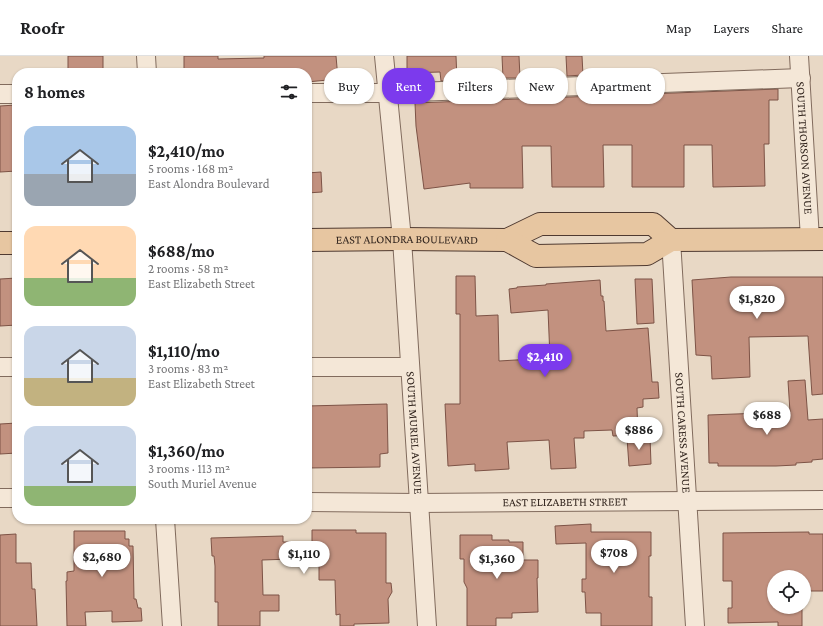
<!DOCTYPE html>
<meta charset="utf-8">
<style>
body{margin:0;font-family:"Crimson Pro",serif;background:#f6f6f6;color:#202124;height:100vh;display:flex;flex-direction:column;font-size:15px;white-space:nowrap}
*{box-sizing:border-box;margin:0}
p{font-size:13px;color:#757577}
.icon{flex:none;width:22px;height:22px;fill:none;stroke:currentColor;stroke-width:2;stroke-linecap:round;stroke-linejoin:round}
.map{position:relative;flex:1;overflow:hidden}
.side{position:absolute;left:12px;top:12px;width:300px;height:456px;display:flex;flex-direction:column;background:#fff;border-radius:16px;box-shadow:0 1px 3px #0004}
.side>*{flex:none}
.guide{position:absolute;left:324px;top:12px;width:380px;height:36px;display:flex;gap:8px}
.tools{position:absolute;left:767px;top:514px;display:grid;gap:8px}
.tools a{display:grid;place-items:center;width:44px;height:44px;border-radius:50%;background:#fff;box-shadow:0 1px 3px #0004;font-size:20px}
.price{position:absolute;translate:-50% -34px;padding:0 9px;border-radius:14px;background:#fff;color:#222;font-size:13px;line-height:26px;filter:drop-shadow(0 1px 2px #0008)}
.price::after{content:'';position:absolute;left:50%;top:24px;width:12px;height:9px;margin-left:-6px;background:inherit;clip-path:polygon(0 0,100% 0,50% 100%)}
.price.on{background:#7c3aed;color:#fff}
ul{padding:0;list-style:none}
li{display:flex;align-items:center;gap:12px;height:100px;padding:0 12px}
li span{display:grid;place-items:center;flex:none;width:112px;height:80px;border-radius:12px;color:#555}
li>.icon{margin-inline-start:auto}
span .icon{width:48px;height:48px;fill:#fffc;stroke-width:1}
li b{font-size:17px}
h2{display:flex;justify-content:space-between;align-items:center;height:48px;padding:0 12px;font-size:17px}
.tag{padding:0 14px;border-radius:16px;background:#fff;box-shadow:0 1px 3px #0004;font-size:14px;line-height:36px}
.tag.on{background:#7c3aed;color:#fff}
header{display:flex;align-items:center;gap:24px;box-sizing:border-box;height:56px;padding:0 20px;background:#fff;border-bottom:1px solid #e0e0e0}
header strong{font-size:19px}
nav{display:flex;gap:22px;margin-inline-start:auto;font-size:14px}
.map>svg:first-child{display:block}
.building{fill:#c2917f;stroke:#7d5346}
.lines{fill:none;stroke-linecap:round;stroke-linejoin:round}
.minor-casing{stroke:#816b5d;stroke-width:20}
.major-casing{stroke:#4f3a31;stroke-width:24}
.minor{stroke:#f4e7d7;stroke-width:18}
.major{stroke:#e7c6a1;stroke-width:22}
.labels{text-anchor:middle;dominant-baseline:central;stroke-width:3;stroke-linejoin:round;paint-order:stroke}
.street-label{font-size:12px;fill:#33261f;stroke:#f1e4d3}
</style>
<header>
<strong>Roofr</strong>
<nav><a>Map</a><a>Layers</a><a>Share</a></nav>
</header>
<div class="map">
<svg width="823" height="570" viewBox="0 0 823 570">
<rect width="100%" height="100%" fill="#e8d8c5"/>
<path class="building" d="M 68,0 L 103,0 L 103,17 L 68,17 Z
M 184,0 L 218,0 L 218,3 L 264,2 L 264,0 L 336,0 L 338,23 L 307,26 L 307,17 L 184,17 Z
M 407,0 L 456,0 L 457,24 L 441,25 L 440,16 L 407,17 Z
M 502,0 L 519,0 L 520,22 L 503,22 Z
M 566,0 L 582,0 L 583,19 L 567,20 Z
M 778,33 L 778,44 L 769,44 L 769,88 L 764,88 L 765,130 L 713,131 L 712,89 L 684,89 L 684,131 L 632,131 L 632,89 L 603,89 L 604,131 L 552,131 L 551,90 L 522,90 L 523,132 L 470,132 L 470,127 L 424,133 L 416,70 L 415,47 Z
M 16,49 L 17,115 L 0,116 L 0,50 Z
M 321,116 L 322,136 L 307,137 L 307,117 Z
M 456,220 L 475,220 L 476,260 L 498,259 L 499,305 L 550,302 L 548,254 L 511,257 L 509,233 L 517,232 L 517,231 L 546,229 L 546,228 L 600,224 L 601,240 L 603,240 L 603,245 L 604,245 L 606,275 L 648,272 L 652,326 L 658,326 L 659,342 L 643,343 L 643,351 L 637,352 L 638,379 L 613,380 L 612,374 L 584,375 L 584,382 L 574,382 L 576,412 L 551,413 L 549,384 L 507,386 L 509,413 L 475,415 L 475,408 L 448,410 L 445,348 L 460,348 L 460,258 L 456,258 Z
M 731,221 L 823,221 L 823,338 L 812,339 L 808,280 L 749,281 L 750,321 L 712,323 L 711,300 L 696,299 L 692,224 Z
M 17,222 L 17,269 L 0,270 L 0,223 Z
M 635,223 L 652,223 L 654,267 L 637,268 Z
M 805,324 L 808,364 L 823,363 L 823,403 L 812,404 L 812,406 L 796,407 L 796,409 L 776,410 L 718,410 L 718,407 L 709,407 L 708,359 L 790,356 L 788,325 Z
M 387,348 L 388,397 L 380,398 L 380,411 L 307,412 L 307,350 Z
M 17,367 L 17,397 L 0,398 L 0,368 Z
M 650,381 L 651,408 L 629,410 L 627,382 Z
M 591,468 L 591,476 L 651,476 L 651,500 L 649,500 L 649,541 L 652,541 L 652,570 L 601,570 L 601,557 L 586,557 L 585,536 L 582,536 L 582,523 L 586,523 L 586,487 L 556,488 L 555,470 Z
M 312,474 L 356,474 L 356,477 L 386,477 L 386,527 L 391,527 L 392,536 L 388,543 L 389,567 L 354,568 L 354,570 L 340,570 L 340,558 L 336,559 L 335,524 L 319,524 L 319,504 L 292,504 L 292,503 L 262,504 L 263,539 L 279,539 L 279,555 L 260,555 L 260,570 L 218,570 L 218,546 L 215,546 L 215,510 L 214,500 L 212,500 L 211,482 L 283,480 L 283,486 L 312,486 Z
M 74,475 L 125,475 L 125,483 L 129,483 L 129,490 L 133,490 L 134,543 L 136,543 L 138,552 L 141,552 L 142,565 L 112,566 L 112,555 L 85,556 L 86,570 L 67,570 L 66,525 L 67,525 L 67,516 L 74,515 Z
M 809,476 L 809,478 L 823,478 L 823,535 L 805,535 L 804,521 L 774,521 L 774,551 L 802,551 L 802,570 L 778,570 L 778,566 L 728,567 L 728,552 L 732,552 L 732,525 L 723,525 L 723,477 Z
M 16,478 L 16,507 L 31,507 L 32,533 L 35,533 L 37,570 L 0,570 L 0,479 Z
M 460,479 L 492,479 L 492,484 L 509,484 L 509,486 L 523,486 L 523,504 L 538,504 L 538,522 L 537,522 L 538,556 L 512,557 L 512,562 L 496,562 L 496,570 L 467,570 L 467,532 L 464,526 L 464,503 L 460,503 Z"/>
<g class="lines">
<defs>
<g id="minor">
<path d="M 146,0 L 147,17"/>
<path id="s1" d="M 384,0 L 402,183 L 427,570"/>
<path id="s2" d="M 799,0 L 810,183"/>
<path d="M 307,37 L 388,37 L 801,22"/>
<path d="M 0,38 L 17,38"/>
<path id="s3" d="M 671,184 L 695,570"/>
<path d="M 0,311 L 17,311"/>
<path d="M 307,311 L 410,311"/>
<path d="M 0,442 L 17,442"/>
<path id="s4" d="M 307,446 L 418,447 L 823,444"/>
<path d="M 165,463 L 172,570"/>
</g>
<g id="major">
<path id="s5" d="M 307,184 L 402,183 L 507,184 L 540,168 L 653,168 L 671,184"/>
<path d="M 507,184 L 536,200 L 647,198 L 671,184 L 823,183"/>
<path d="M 0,187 L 17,187"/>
</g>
</defs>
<use href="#minor" class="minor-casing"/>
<use href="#major" class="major-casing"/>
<use href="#minor" class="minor"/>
<use href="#major" class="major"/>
</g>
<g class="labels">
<g class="street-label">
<text stroke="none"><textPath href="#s2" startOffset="92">SOUTH THORSON AVENUE</textPath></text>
<text stroke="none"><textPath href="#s5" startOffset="100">EAST ALONDRA BOULEVARD</textPath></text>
<text stroke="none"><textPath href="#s1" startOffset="378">SOUTH MURIEL AVENUE</textPath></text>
<text stroke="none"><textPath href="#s3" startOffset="193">SOUTH CARESS AVENUE</textPath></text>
<text stroke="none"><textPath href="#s4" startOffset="258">EAST ELIZABETH STREET</textPath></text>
</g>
</g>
</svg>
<div class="tools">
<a><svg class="icon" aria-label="locate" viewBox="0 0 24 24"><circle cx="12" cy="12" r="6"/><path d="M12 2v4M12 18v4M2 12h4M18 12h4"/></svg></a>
</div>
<b class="price" style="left:757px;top:264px">$1,820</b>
<b class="price on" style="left:545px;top:322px">$2,410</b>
<b class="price" style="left:767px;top:380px">$688</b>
<b class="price" style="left:639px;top:395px">$886</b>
<b class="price" style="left:614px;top:518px">$708</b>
<b class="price" style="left:304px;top:519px">$1,110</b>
<b class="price" style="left:102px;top:522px">$2,680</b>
<b class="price" style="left:497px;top:524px">$1,360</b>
<div class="guide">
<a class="tag">Buy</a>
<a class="tag on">Rent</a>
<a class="tag">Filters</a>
<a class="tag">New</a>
<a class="tag">Apartment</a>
</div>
<section class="side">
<h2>8 homes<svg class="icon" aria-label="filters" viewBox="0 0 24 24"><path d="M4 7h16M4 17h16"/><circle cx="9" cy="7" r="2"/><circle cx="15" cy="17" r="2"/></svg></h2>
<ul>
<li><span style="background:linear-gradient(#a9c7e8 60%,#9aa5b1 0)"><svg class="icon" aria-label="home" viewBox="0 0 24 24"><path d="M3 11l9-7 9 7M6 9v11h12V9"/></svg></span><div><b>$2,410/mo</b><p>5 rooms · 168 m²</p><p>East Alondra Boulevard</p></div></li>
<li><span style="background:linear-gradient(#ffd9b3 65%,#8fb573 0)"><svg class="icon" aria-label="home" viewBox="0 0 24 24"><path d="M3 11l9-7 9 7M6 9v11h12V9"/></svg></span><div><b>$688/mo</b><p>2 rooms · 58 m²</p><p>East Elizabeth Street</p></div></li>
<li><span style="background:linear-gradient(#c9d6e8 65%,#c2b280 0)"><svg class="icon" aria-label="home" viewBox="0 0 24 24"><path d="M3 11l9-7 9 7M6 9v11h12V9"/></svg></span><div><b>$1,110/mo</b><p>3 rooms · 83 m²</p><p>East Elizabeth Street</p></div></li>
<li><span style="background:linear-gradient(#c9d6e8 75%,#8fb573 0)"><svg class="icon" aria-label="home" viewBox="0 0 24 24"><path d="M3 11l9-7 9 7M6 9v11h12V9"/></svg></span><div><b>$1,360/mo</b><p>3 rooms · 113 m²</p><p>South Muriel Avenue</p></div></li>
</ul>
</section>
</div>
